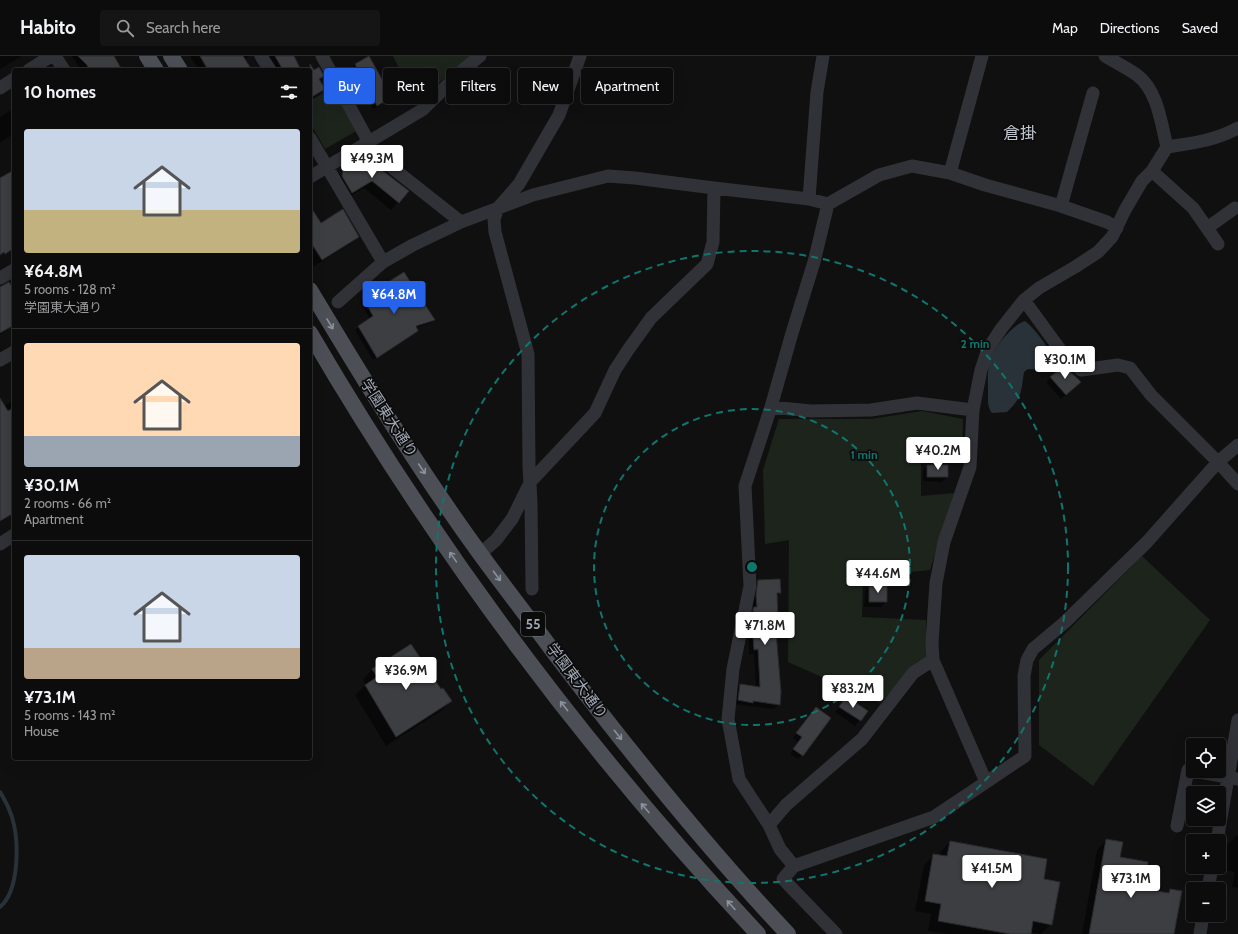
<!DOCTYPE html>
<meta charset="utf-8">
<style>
body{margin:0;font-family:Cabin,"Noto Sans JP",sans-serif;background:#151516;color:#f1f3f6;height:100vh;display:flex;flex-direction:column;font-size:15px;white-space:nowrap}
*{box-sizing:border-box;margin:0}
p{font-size:13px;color:#9a9b9d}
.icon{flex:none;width:22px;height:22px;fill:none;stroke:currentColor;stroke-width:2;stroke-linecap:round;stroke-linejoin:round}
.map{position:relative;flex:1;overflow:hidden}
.sheet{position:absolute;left:12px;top:12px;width:300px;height:692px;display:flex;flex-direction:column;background:#0c0c0d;border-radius:4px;box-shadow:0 4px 16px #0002,0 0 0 1px #2c2c2e}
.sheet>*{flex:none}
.top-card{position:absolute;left:324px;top:12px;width:380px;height:36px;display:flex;gap:8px}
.controls{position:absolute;left:1186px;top:682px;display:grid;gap:8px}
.controls a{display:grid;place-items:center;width:40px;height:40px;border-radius:4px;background:#0c0c0d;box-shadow:0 4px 16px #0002,0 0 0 1px #2c2c2e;font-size:20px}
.price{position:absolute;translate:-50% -34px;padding:0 9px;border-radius:4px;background:#fff;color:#222;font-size:13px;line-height:26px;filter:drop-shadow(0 1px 2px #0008)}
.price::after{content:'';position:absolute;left:50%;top:24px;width:12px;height:9px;margin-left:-6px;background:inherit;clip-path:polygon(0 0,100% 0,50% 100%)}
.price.active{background:#2563eb;color:#fff}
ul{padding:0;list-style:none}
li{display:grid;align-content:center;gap:8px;height:212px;padding:0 12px}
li+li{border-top:1px solid #2c2c2e}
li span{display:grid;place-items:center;height:124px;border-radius:4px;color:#555}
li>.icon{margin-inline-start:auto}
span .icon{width:72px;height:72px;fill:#fffc;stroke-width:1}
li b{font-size:17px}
h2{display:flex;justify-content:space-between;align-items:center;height:48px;padding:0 12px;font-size:17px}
.pill{padding:0 14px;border-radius:4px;background:#0c0c0d;box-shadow:0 4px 16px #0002,0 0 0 1px #2c2c2e;font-size:14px;line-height:36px}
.pill.active{background:#2563eb;color:#fff}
header{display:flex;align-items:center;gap:24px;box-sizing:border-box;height:56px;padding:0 20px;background:#0c0c0d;border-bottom:1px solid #2c2c2e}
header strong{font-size:19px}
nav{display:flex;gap:22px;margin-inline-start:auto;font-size:14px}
.search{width:280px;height:36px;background:#151516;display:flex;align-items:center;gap:10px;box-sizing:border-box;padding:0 14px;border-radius:4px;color:#9a9b9d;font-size:15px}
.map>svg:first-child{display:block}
.green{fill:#1c241c}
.water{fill:#283238}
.shadow{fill:#0007}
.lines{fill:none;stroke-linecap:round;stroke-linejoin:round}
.stream{stroke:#283238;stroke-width:4}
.building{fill:#3c3e41;stroke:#2a2a2e}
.minor{stroke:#313237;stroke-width:13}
.major{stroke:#4c4f56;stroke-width:16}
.oneway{stroke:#8b929c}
.ring{fill:none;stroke:#0f766e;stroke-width:2;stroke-dasharray:7 5}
.labels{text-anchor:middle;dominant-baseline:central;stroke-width:3.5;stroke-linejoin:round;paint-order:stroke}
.shield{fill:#0b0b0c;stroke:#737981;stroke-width:1}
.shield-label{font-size:14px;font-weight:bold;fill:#a0a8b3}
.street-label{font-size:15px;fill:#a0a8b3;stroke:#0b0b0c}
.quarter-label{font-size:17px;fill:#c1c6cf;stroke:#0b0b0c}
.centre{fill:#0f766e;stroke:#0b0b0c;stroke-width:2}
.ring-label{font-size:12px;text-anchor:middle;font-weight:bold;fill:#0f766e;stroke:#0b0b0c;stroke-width:3.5;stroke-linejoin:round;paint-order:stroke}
</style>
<header>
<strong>Habito</strong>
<div class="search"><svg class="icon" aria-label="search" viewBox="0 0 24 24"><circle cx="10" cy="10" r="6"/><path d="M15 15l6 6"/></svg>Search here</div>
<nav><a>Map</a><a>Directions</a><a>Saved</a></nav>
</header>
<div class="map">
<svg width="1238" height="878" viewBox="0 0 1238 878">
<rect width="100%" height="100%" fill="#101011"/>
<path class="green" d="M 393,0 L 471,0 L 416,46 Z
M 333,31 L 358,74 L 325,93 L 310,67 L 310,45 Z
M 922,355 L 963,363 L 962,400 L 921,402 L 921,440 L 954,437 L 930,514 L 863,521 L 862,561 L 926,564 L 927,601 L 880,647 L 788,606 L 789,484 L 765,488 L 763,414 L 779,363 L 871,363 Z
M 1142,500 L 1210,564 L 1093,730 L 1039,689 L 1039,604 Z"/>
<path class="water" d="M 1025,265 C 1036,273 1047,291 1055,303 L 1044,314 L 1028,313 L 1024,316 C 1021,336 1022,342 1007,356 L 992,357 C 987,350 988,343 988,335 C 988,325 987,314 990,304 C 995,291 1012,269 1025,265 Z"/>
<path class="shadow" d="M 0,0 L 22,0 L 0,13 Z
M 72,0 L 113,0 L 121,14 L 80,14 L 75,4 L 73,3 Z
M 190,0 L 249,0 L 244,4 L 250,14 L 199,14 Z
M 266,0 L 295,0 L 294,2 L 300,14 L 275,14 Z
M 355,8 L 391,41 L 387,45 L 373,53 L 352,12 Z
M 310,17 L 323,20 L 319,24 L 324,33 L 318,38 L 310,43 Z
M 11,54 L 14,59 L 14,78 L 0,86 L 0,61 Z
M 365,102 L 398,146 L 391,154 L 364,132 L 344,144 L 336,123 L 344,115 Z
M 310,163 L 358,181 L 350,188 L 314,210 L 310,203 Z
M 404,217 L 434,264 L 430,267 L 416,272 L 417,275 L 414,278 L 373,304 L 355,274 L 370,263 L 360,246 L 363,243 Z
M 0,233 L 14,269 L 0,279 Z
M 1064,311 L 1074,331 L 1061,343 L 1046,326 Z
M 0,344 L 4,350 L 14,345 L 14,458 L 0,466 Z
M 928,410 L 947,421 L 942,426 L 923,425 L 923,414 Z
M 758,525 L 780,537 L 776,541 L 777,563 L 774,566 L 779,648 L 774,653 L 734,648 L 735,633 L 740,629 L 756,632 L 754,598 L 749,598 L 749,559 L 753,554 L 753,530 Z
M 869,531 L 886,546 L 881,551 L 864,551 L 865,536 Z
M 373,613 L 441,635 L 451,645 L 441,655 L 386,690 L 355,639 L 366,629 L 363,623 Z
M 846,642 L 866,655 L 855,670 L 835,656 Z
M 816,652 L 802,699 L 798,703 L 790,698 L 798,686 L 793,682 Z
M 1237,779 L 1238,780 L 1238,832 L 1232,831 L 1235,816 L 1223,814 L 1227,789 Z
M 1107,784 L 1142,834 L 1167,838 L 1170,834 L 1173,878 L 1082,878 L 1097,794 Z
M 950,786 L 1043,823 L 1051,868 L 1041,878 L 1030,876 L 1030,878 L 947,878 L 928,875 L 931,858 L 915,855 L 924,809 L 934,799 L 939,800 L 940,796 Z"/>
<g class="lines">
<path class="stream" d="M 0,736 C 5,744 9,752 12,761 C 19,784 20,834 0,851"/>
</g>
<path class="building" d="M 78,0 L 114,0 L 122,14 L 89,14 L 87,9 Z
M 200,0 L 243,0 L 252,14 L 208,14 Z
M 275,0 L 294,0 L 301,14 L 283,14 Z
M 369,0 L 392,41 L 377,50 L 355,8 Z
M 310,8 L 314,14 L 319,11 L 324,20 L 319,23 L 325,33 L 310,42 Z
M 365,101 L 409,135 L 399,147 L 372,125 L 352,137 L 342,120 L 343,114 Z
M 14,114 L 14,192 L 5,198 L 4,196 L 0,199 L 0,122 Z
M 310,150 L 321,167 L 343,153 L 359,181 L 322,204 L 310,185 Z
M 404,216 L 435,264 L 416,270 L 418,275 L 377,302 L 358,270 L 373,260 L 363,242 Z
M 9,226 L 14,234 L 14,269 L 0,277 L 0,231 Z
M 1064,310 L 1081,326 L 1066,339 L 1050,321 Z
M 0,342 L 8,355 L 14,351 L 14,457 L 0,465 Z
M 927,409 L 948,409 L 948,421 L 927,421 Z
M 780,523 L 781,537 L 777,537 L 778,563 L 775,564 L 781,636 L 780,649 L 753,645 L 753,647 L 738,644 L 740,628 L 760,631 L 758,593 L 754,594 L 753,580 L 753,553 L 754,551 L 757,551 L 756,539 L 758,524 Z
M 869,530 L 887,530 L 887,546 L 869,546 Z
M 411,588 L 441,633 L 443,632 L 452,645 L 396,681 L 365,629 L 377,621 L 372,613 Z
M 846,640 L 868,655 L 861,665 L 839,651 Z
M 816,651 L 831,662 L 803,700 L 793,693 L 802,681 L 796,677 Z
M 1106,783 L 1123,786 L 1120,801 L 1148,806 L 1143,833 L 1169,837 L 1170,833 L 1182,835 L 1174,878 L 1089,878 Z
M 950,785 L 1047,803 L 1044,823 L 1060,826 L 1052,869 L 1033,865 L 1031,878 L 1010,878 L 938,865 L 941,848 L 925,845 L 933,798 L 947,800 Z"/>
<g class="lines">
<path class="minor" d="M 55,0 L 64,14
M 261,0 L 270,14
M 322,0 L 365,79 L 371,95 L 461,166
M 29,14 L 51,0
M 0,32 L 14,23
M 310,82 L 383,206
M 1167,91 C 1193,87 1214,85 1238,72
M 1152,115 L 1193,152 L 1218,188
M 950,117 L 982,0
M 310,121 L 422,54 L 464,13 L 480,0
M 809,143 L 817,36 L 823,0
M 1061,150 L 1093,37
M 1207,172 L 1235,152
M 0,222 L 14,214
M 1024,244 L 1064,299 L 1081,314 L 1118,309 L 1130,312 L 1151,339 L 1218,406 L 1238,428
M 338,246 L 383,206 L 413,189 L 461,166 L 533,139 L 608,120 L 635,122 L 714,132 L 809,143 L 828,148
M 0,304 L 14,296
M 771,351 L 811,355 L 871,354 L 917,347 L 973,354
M 0,488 L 14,479
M 480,498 L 496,484 L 512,463 L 531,425 L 595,357 L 615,314 L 628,294 L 651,262 L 707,208 L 713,186 L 714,132
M 532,533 L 531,447 L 529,410 L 528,298 L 495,176 L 494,163 L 498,152 L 519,128 L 559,59 L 580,0
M 1194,715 L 1238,723
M 986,726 L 933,604 L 932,587 L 936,527 L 944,486 L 970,411 L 973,354 L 981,314 L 988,293 L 1001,273 L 1024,244 L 1039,232 L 1075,211 L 1098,196 L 1112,181 L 1125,154 L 1142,125 L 1152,115 L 1167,91 C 1161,67 1158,35 1137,19 C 1127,12 1115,6 1105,0
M 769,769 L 786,749 L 862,683 L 913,617 L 933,604
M 1177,770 L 1188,714 L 1193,715
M 1217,785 L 1238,664
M 794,810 L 780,793 L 769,769 L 739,723 L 728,663 L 733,613 L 750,530 L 745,430 L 771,351 L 792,277 L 814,206 L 828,148 L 879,119 L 912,110 L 950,117 L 985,129 L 1061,150 L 1107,166 L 1117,172
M 1208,833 L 1212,811
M 836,878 L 783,823 L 794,810 L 934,761 L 1025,700 L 1024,620 L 1027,604 L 1033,593 L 1064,567 L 1147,486 L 1218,406 L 1238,389
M 1200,878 L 1203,859"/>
<path class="major" d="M 147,0 L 156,14
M 171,0 L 180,14
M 310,234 C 364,324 419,414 481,499 C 505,532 531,565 556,599 C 629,695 705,790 788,878
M 310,277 C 436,493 587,695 758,878"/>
</g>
<defs><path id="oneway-shaft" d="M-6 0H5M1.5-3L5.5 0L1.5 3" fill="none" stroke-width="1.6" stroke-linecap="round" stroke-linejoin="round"/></defs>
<g class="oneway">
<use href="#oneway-shaft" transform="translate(330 268) rotate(59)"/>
<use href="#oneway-shaft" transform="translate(422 413) rotate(56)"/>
<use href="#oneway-shaft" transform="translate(453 501) rotate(-125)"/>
<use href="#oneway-shaft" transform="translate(497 520) rotate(53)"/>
<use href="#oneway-shaft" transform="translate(564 650) rotate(-128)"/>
<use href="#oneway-shaft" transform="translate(618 679) rotate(51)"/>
<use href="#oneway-shaft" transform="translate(645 752) rotate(-131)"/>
<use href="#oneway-shaft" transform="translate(731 849) rotate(-132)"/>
</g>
<g class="ring">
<circle cx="752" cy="511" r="158"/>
<circle cx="752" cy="511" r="316"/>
</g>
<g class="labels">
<rect class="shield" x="521" y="556" width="24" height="24" rx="3"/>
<g class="shield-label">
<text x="533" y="568">55</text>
</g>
<g class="street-label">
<text transform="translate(389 362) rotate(57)">学園東大通り</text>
<text transform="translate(577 625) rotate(53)">学園東大通り</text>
</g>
<g class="quarter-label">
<text x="1020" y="77">倉掛</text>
</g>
</g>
<circle cx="752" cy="511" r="6" class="centre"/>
<g class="ring-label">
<text x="975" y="292">2 min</text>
<text x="864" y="403">1 min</text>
</g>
</svg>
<div class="controls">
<a><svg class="icon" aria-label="locate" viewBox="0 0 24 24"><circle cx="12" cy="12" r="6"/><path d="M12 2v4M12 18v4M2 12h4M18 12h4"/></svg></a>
<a><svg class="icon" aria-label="layers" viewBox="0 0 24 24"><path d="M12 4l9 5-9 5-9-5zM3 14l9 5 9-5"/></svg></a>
<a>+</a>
<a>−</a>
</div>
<b class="price" style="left:372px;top:123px">¥49.3M</b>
<b class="price active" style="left:394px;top:259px">¥64.8M</b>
<b class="price" style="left:1065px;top:324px">¥30.1M</b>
<b class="price" style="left:938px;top:415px">¥40.2M</b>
<b class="price" style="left:878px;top:538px">¥44.6M</b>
<b class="price" style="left:765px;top:590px">¥71.8M</b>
<b class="price" style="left:406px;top:635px">¥36.9M</b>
<b class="price" style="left:853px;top:653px">¥83.2M</b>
<b class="price" style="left:992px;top:833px">¥41.5M</b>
<b class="price" style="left:1131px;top:843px">¥73.1M</b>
<div class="top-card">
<a class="pill active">Buy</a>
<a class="pill">Rent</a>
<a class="pill">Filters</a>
<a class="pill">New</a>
<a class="pill">Apartment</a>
</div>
<section class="sheet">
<h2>10 homes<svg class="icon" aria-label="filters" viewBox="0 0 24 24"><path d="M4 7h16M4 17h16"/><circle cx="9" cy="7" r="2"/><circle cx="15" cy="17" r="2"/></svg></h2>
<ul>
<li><span style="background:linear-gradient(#c9d6e8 65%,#c2b280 0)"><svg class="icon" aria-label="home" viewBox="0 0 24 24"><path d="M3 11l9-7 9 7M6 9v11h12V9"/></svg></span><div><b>¥64.8M</b><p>5 rooms · 128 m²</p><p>学園東大通り</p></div></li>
<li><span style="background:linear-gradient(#ffd9b3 75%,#9aa5b1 0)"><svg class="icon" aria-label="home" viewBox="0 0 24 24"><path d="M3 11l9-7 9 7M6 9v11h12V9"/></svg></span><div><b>¥30.1M</b><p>2 rooms · 66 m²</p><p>Apartment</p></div></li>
<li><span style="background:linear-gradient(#c9d6e8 75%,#b9a48a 0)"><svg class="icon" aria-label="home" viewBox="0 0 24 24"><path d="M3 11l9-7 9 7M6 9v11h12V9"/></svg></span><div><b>¥73.1M</b><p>5 rooms · 143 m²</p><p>House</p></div></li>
</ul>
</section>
</div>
